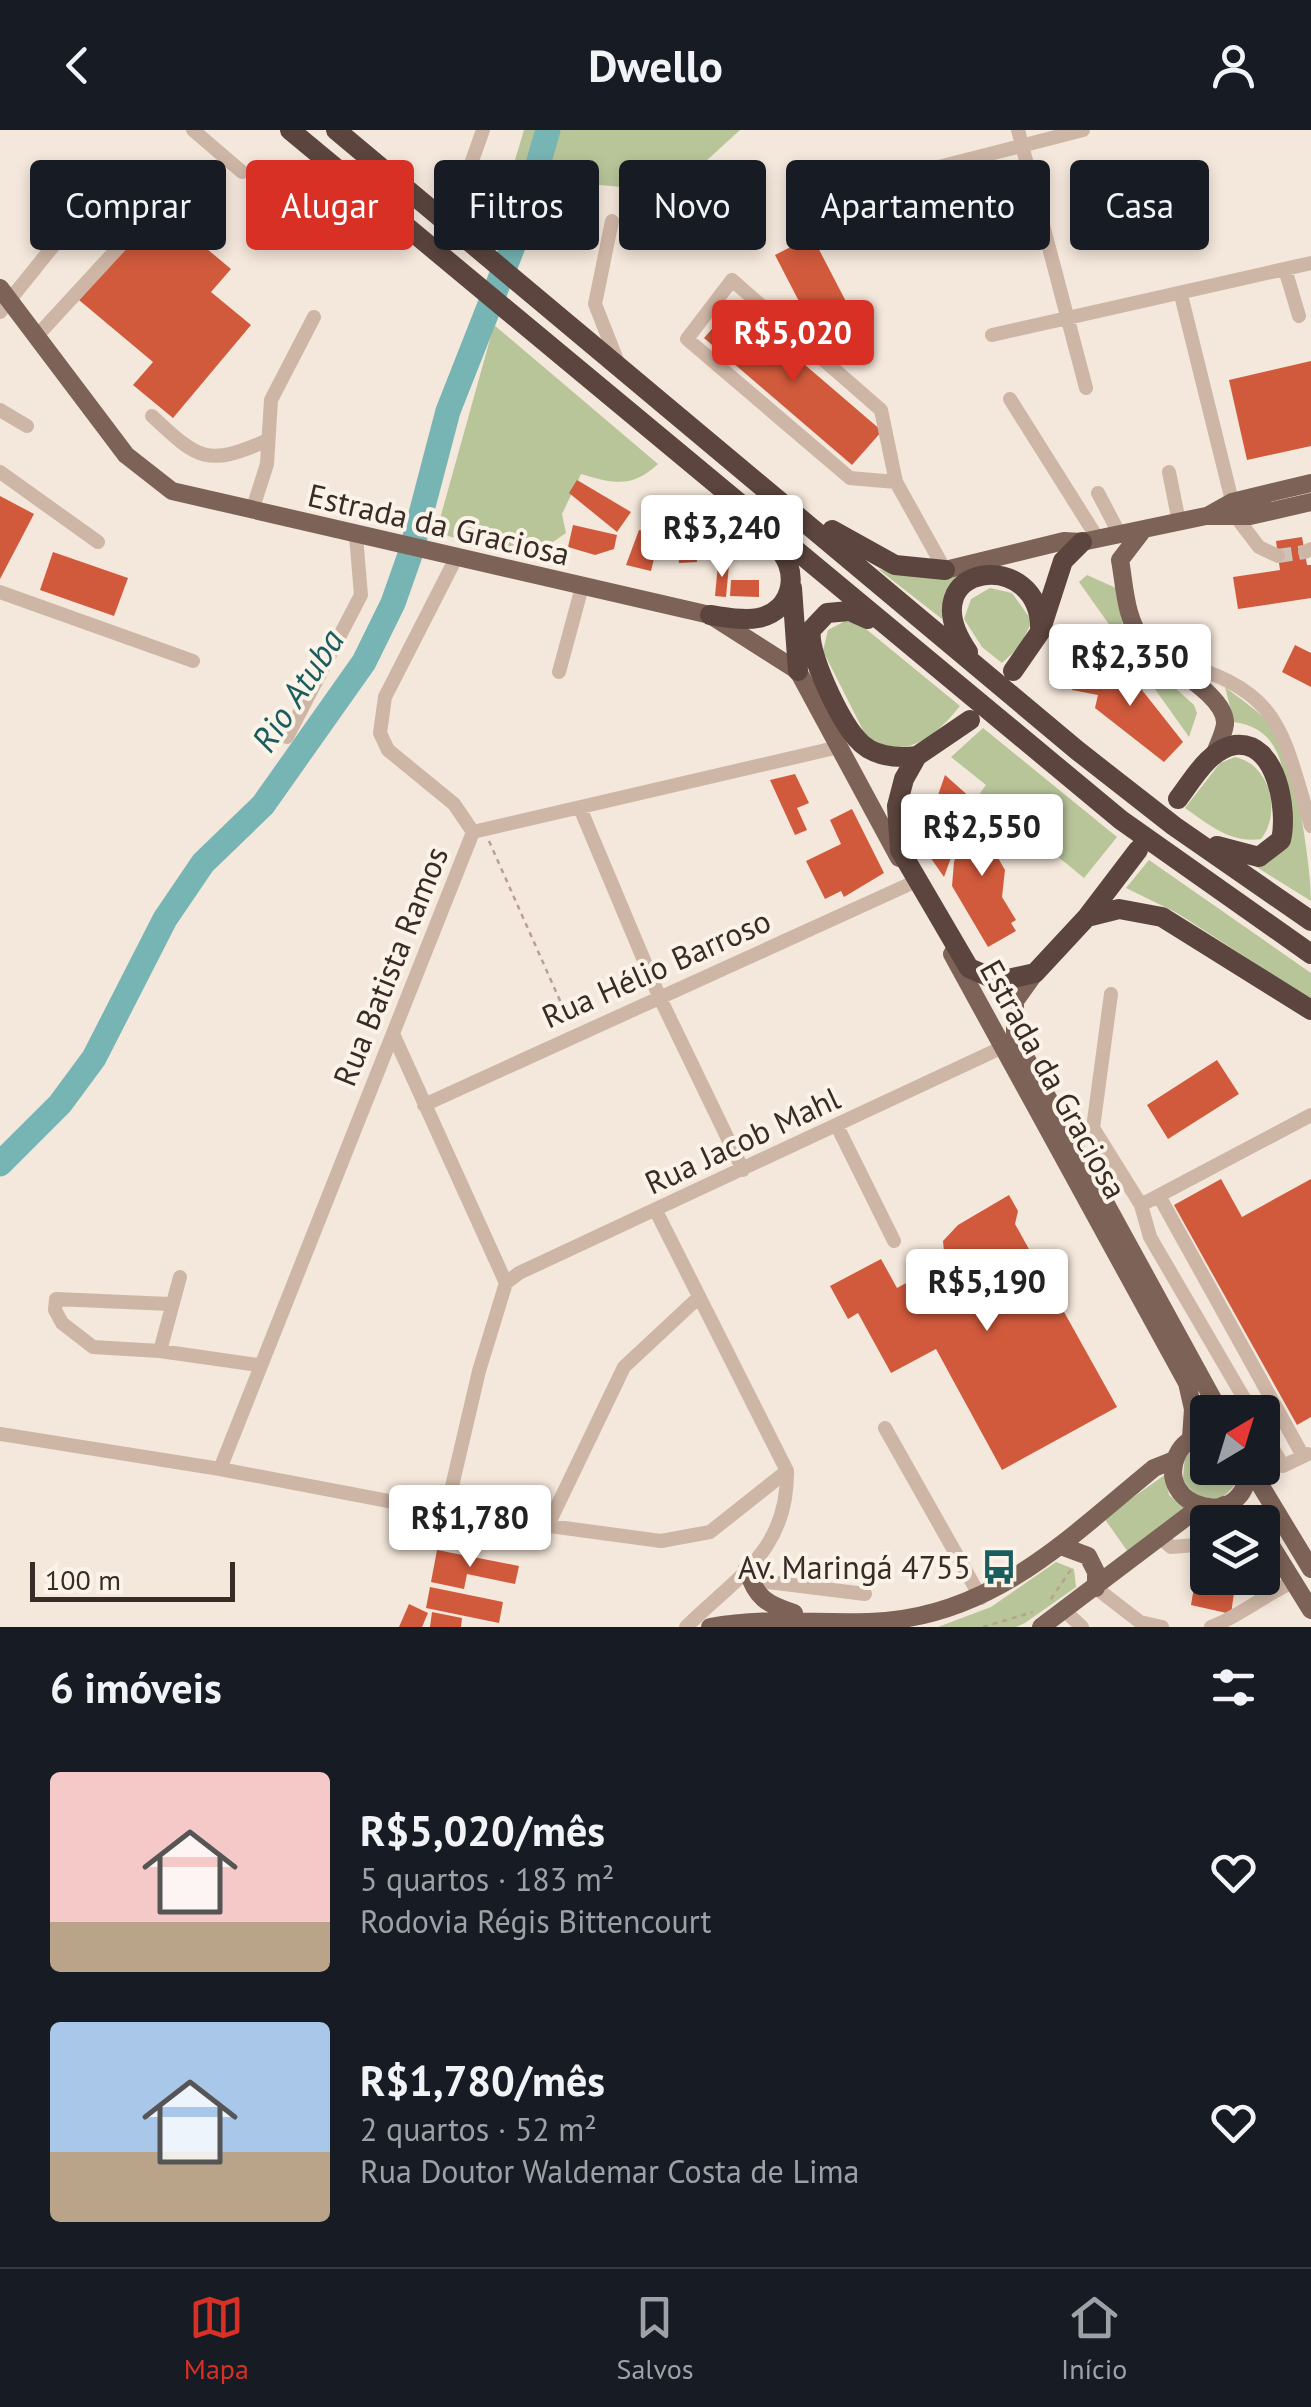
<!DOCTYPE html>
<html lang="pt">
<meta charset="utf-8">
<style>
body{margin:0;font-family:"PT Sans",sans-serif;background:#242831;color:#f1f3f6;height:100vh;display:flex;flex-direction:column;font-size:38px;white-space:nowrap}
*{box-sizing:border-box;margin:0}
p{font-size:32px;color:#9ea1a6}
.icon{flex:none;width:55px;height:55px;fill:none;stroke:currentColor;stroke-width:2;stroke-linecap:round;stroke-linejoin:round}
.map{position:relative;height:1497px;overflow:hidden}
.drawer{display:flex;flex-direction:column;background:#171b24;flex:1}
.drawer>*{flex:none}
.guide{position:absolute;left:30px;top:30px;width:1252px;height:90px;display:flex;gap:20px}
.needle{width:65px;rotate:38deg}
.buttons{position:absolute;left:1190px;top:1265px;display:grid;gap:20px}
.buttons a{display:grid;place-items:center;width:90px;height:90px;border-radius:10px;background:#171b24;box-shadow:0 5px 15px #0003;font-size:50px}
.scale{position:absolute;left:30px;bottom:25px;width:205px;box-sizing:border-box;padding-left:10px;border:5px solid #392c27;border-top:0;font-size:28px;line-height:35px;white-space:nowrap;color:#392c27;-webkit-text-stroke:8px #fbf2e8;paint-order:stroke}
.price{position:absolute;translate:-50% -85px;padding:0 22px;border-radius:10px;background:#fff;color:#222;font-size:32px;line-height:65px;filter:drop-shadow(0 2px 5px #0008)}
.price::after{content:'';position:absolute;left:50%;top:60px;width:30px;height:22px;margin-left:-15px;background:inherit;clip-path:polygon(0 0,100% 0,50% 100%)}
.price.active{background:#d93025;color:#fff}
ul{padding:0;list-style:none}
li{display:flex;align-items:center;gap:30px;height:250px;padding:0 50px}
li span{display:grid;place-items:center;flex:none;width:280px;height:200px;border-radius:10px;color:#555}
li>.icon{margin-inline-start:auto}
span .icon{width:120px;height:120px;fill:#fffc;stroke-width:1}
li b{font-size:42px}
h2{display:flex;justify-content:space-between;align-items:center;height:120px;padding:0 50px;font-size:42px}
.pill{padding:0 35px;border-radius:10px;background:#171b24;box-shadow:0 5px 15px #0003;font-size:35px;line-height:90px}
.pill.active{background:#d93025;color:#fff}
header{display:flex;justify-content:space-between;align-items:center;height:130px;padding:0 50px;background:#171b24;font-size:45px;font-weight:600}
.dock{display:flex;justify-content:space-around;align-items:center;height:140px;border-top:2px solid #363941;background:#171b24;font-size:28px;color:#9ea1a6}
.dock a{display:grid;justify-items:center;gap:5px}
.dock .active{color:#d93025}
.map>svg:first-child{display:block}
.green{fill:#b8c599}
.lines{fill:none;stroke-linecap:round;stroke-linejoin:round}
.river{stroke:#77b4b4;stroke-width:25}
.building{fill:#d15a3c}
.minor-tunnel{stroke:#cfc2b7;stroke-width:14;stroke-dasharray:14 7;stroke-linecap:butt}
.path{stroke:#baa090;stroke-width:2.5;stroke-dasharray:5 5;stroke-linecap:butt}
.minor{stroke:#ceb6a6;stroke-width:14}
.major{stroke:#7c6257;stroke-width:18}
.highway{stroke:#5b453e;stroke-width:20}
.labels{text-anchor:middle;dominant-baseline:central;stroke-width:8;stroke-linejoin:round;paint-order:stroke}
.street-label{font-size:32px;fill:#392c27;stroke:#fbf2e8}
.poi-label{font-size:32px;fill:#392c27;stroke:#fbf2e8;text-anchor:end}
.water-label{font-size:35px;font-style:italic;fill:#195d5f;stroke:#fbf2e8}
</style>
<header><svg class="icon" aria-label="back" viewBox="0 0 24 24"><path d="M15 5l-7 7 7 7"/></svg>Dwello<svg class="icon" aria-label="person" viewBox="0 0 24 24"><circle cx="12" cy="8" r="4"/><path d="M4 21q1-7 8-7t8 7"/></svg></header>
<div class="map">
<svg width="1311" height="1497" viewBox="0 0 1311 1497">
<rect width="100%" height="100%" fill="#f4e7db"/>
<path class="green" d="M 524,0 L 740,0 L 705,32 L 685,63 L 557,51 L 512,40 Z
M 494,195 L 658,334 C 632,359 611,353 581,344 L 562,384 L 566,403 L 531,427 L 436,403 Z
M 878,439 L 906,445 L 966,443 L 945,462 L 942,489 Z
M 1087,445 L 1116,458 L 1125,507 L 1133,520 L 1194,575 L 1197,583 L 1189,607 L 1079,452 Z
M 990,458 L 1012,463 L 1032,491 L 1020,516 L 1002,533 L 982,517 L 964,489 L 971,469 Z
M 845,491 L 860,494 L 960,576 C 934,608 905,632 866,606 L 823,521 L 828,500 Z
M 1225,557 C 1244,572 1270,588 1281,610 C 1296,640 1311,736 1311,771 L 1255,736 L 1291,675 C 1281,635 1281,599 1234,592 Z
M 983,598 L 1117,707 L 1084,748 L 980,663 L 986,655 L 951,627 Z
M 1235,627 C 1270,634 1282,683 1261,709 C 1231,714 1208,694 1185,678 L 1220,633 Z
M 1149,730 L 1311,843 L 1311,869 L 1177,783 L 1126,758 Z
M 1207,1312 L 1208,1338 L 1240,1338 L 1238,1352 L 1222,1368 C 1204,1370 1191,1365 1183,1349 L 1185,1325 Z
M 1166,1344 L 1169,1365 L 1185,1378 L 1128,1422 L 1104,1388 Z
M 1056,1432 L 1074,1439 L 1076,1457 L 1025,1493 L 1016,1497 L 938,1497 L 991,1477 Z"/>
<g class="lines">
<path class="river" d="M 0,1034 L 60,974 L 94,928 L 165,789 L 203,733 L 263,675 L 364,532 L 393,473 L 411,422 L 448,281 L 517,106 L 548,0"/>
</g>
<path class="building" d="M 157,77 L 231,139 L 211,162 L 251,195 L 173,288 L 133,255 L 153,232 L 79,170 Z
M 812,106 L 854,187 L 817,206 L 775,125 Z
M 734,174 L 882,301 L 852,335 L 704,208 Z
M 1311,231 L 1311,316 L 1247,330 L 1229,250 Z
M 577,350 L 631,382 L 617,402 L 569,363 Z
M 0,366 L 34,384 L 0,449 Z
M 573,395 L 617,405 L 614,419 L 595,425 L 568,417 Z
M 639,400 L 660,404 L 651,441 L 626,435 Z
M 695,406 L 697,432 L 679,433 L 677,407 Z
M 1302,407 L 1307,435 L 1311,435 L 1311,468 L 1238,479 L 1233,447 L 1280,440 L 1276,411 Z
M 53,422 L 128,448 L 114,486 L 40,460 Z
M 718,434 L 729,435 L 726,467 L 715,466 Z
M 731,450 L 759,450 L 759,467 L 730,466 Z
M 1295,515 L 1311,523 L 1311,557 L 1282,542 Z
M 1112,522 L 1183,612 L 1164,632 L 1095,578 L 1098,565 L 1072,560 L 1075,546 L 1101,551 L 1111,547 L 1099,532 Z
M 795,644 L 809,673 L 797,678 L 807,700 L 795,705 L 770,650 Z
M 945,645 L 972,669 L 944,747 L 921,714 Z
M 975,669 L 1001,690 L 982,700 L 1005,740 L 1002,767 L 1016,790 L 1011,793 L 1016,801 L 988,817 L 952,756 L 954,732 Z
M 852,679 L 884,743 L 844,767 L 841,761 L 825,769 L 806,731 L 841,714 L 830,690 Z
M 1217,930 L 1239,964 L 1168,1009 L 1147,975 Z
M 1221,1049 L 1242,1087 L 1311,1049 L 1311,1287 L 1297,1295 L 1174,1075 Z
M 1009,1065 L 1018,1081 L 1015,1094 L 1117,1277 L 1002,1340 L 936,1219 L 891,1243 L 858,1183 L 848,1189 L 830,1156 L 881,1129 L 897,1158 L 945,1132 L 943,1111 L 958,1095 Z
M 437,1420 L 519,1436 L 515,1454 L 467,1444 L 464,1459 L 431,1452 Z
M 430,1457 L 503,1472 L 499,1493 L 426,1478 Z
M 1194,1457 L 1234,1463 L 1231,1484 L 1191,1475 Z
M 409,1474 L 428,1483 L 422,1497 L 399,1497 Z
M 432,1482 L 462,1488 L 461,1497 L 430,1497 Z"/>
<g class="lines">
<path class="minor-tunnel" d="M 1278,426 L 1305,422"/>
<path class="path" d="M 489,711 L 569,891
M 1051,1469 L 1072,1438
M 983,1497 L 1033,1482"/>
<path class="minor" d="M 193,0 L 242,42
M 1018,0 L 1086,258
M 923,41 L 1083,0
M 461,62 L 483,0
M 612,91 L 595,174 L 617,230
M 1285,139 L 1299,186
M 1181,165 L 1236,387 L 1259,417 L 1278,426
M 0,182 L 54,115
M 992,205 L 1311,133
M 36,207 L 141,93
M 1010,269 L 1098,409
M 0,280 L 27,296
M 152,286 C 199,330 207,337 268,310
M 0,342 L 98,412
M 1169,342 L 1179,392
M 896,352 L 850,348 L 687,209 L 732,150 L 881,280 L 896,352 L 945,440
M 1098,363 L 1120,405
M 252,381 L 267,334 L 271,270 L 314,187
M 1305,422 L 1311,419
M 455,430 L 385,567 L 380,603 L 388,620 L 454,674 L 473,702
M 0,462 L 193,531
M 1168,529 C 1282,561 1280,594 1311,696
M 559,542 L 582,457
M 287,607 L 361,465 L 356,406
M 580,678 L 659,866 L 743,1040
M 393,904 L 506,1153 L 479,1241 L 446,1382
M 424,975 L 912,753
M 837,996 L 894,1111
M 1093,998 L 1141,1075 L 1150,1107 L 1252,1282
M 1071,1009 L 1093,998 L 1111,864
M 1159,1066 L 1303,1326
M 1141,1075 L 1311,985
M 656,1081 L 787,1341 C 788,1420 738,1446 686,1497
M 506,1153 L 519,1143 L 1003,917
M 170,1174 L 56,1169 L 55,1180 L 62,1193 L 93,1217 L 160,1221 L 258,1235
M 160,1221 L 180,1147
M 885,1298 L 981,1468
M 1262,1300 L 1283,1336 L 1308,1324
M 0,1304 L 220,1339 L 446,1382 L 661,1411 L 710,1402 L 787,1341
M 220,1339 L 473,702 L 839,617
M 549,1393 L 624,1237 L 698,1168
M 1161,1408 L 1171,1417 L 1208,1414
M 747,1439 L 768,1452 L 865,1464
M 1096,1458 L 1140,1492 L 1162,1497
M 1065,1481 L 1082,1497
M 1211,1497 C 1242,1485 1265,1464 1295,1451"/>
<path class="major" d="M 0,158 L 126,325 L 172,361 L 710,485 L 798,541 L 899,728
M 1207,386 L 1232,372 L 1311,353
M 1143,400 L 1120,430 C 1125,457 1125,490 1144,512 C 1161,533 1227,564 1225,594 C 1224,603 1218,615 1215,623
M 945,440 L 1064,411 L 1082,412 L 1206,386 L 1250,386 L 1311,372
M 952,824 L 1187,1253 L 1193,1279 L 1191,1308
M 1035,843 L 1015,871 L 1015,908 L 1220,1282
M 1208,1303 C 1194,1306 1183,1312 1177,1325 C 1153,1378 1247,1404 1248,1338
M 1250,1338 L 1311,1439
M 1224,1375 L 1250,1392
M 1262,1401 L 1311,1480
M 1061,1416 L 1088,1426 L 1096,1442 L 1096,1458
M 747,1439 C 756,1468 766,1474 794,1483
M 710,1497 C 773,1485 825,1496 886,1491 C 998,1481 1071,1406 1154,1338 L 1174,1330
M 1041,1497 L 1201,1376"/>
<path class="highway" d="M 290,0 L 1121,690 L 1311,824
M 336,0 L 1078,621 L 1174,696 L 1311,791
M 832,400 L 895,435 L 945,440
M 792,458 L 798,541
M 710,485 C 725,487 743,491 758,488 C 795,481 801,437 774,415
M 868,489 L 850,481 L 827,483 L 811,500 C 807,523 840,590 857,609 C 871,626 896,629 917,626
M 968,522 C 906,432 1044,415 1040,502
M 1013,541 L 1040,502 L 1063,431 L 1082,412
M 970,590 L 917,626 L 904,649 L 897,676 L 900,720 L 969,838 L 999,851 L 1035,843 L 1087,787 L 1138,720
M 1178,669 C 1192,651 1209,619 1235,615 C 1277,610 1288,681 1281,710 L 1259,727 L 1217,716
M 1087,787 L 1119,779 L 1162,787 L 1311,880"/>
</g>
<defs>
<symbol id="bus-bare" viewBox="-9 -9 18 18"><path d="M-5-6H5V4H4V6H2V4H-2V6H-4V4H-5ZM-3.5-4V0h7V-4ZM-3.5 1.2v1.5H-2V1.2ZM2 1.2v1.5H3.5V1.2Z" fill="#195d5f" stroke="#fbf2e8" stroke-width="2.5" paint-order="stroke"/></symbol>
</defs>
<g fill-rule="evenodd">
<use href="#bus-bare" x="974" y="1412" width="50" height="50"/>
</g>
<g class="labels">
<g class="street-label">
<text transform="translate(439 394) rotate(13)">Estrada da Graciosa</text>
<text transform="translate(390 836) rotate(-68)">Rua Batista Ramos</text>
<text transform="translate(656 838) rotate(-24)">Rua Hélio Barroso</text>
<text transform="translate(1054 949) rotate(61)">Estrada da Graciosa</text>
<text transform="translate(742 1010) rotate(-25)">Rua Jacob Mahl</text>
</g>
<g class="poi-label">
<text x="971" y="1437">Av. Maringá 4755</text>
</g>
<g class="water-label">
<text transform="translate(297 560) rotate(-57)">Rio Atuba</text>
</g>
</g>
</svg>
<div class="buttons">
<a><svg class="needle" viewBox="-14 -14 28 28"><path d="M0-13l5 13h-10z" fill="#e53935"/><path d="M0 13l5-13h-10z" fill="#9ea1a6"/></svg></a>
<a><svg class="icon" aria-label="layers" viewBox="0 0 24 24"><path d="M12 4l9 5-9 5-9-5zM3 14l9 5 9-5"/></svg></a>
</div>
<div class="scale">100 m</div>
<b class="price active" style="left:793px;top:255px">R$5,020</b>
<b class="price" style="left:722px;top:450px">R$3,240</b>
<b class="price" style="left:1130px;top:579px">R$2,350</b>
<b class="price" style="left:982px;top:749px">R$2,550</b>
<b class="price" style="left:987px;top:1204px">R$5,190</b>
<b class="price" style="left:470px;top:1440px">R$1,780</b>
<div class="guide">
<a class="pill">Comprar</a>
<a class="pill active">Alugar</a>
<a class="pill">Filtros</a>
<a class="pill">Novo</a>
<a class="pill">Apartamento</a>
<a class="pill">Casa</a>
</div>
</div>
<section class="drawer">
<h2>6 imóveis<svg class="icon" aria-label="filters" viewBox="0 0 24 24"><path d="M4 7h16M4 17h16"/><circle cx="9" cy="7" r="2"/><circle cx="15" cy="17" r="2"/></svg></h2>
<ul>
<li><span style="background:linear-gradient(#f6c9c9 75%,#b9a48a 0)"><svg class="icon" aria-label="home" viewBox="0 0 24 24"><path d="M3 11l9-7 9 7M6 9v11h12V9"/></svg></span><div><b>R$5,020/mês</b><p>5 quartos · 183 m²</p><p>Rodovia Régis Bittencourt</p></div><svg class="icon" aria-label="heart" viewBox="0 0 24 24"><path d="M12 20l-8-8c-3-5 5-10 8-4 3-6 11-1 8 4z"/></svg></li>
<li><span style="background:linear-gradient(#a9c7e8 65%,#b9a48a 0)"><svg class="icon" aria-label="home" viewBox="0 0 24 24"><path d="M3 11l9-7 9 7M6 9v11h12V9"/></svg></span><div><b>R$1,780/mês</b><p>2 quartos · 52 m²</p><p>Rua Doutor Waldemar Costa de Lima</p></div><svg class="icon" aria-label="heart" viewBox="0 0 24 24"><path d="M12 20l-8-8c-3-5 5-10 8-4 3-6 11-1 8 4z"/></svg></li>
</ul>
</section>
<nav class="dock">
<a class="active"><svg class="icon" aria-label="map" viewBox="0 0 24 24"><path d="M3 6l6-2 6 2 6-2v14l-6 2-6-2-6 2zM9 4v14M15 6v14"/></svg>Mapa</a>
<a><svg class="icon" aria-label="saved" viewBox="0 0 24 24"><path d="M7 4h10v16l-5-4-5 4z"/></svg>Salvos</a>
<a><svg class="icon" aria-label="home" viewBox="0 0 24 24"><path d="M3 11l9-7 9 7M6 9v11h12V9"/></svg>Início</a>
</nav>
